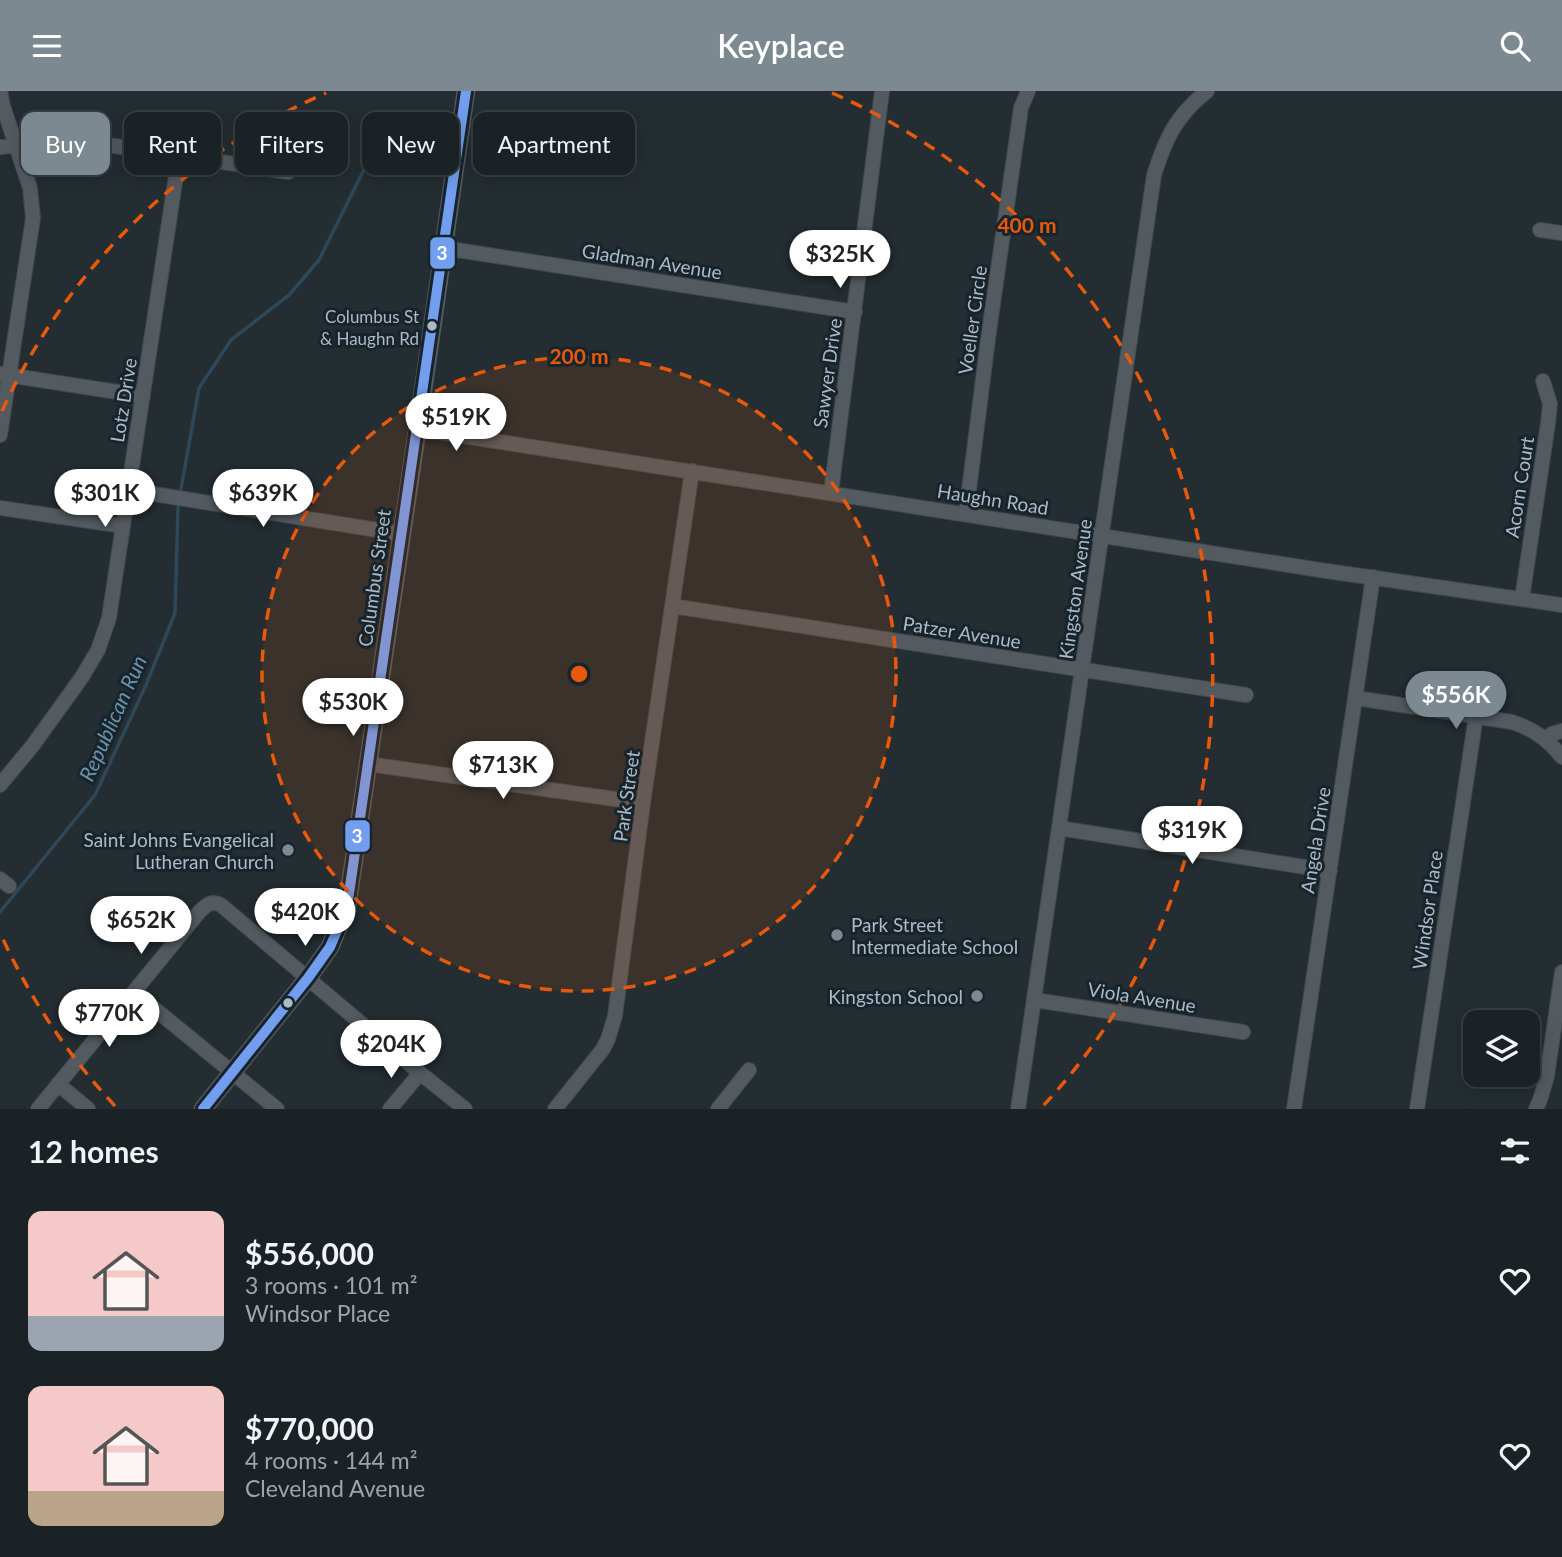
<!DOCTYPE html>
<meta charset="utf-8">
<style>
body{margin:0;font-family:Lato,sans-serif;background:#282f32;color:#f1f3f6;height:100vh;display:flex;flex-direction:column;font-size:26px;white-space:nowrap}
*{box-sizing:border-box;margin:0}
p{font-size:23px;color:#a0a4a7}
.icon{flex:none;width:38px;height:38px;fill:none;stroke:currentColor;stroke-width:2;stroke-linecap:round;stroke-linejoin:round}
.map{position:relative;height:1018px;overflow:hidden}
.side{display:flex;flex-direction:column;background:#1b2225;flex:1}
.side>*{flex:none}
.banner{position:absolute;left:21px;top:21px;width:700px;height:63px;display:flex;gap:14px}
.fabs{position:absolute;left:1463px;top:919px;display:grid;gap:14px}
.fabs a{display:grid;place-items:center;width:77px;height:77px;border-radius:14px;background:#1b2225;box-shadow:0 4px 18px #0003,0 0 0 2px #393f42;font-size:35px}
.price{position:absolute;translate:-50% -60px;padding:0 16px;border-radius:24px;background:#fff;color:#222;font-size:23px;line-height:46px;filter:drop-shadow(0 2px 4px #0008)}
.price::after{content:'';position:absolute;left:50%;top:42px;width:21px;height:16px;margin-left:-10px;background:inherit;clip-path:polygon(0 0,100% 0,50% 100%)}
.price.on{background:#7c8991;color:#fff}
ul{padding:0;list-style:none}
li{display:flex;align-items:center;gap:21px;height:175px;padding:0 28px}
li span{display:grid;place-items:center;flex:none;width:196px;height:140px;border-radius:14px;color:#555}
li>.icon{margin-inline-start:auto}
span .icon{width:84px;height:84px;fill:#fffc;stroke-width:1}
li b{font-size:30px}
h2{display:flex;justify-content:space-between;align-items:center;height:84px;padding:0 28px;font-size:30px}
.tag{padding:0 24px;border-radius:14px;background:#1b2225;box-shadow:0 4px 18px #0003,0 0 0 2px #393f42;font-size:24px;line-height:63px}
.tag.on{background:#7c8991;color:#fff}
header{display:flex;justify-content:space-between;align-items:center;height:91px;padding:0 28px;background:#7c8991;color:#fff;font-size:32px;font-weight:600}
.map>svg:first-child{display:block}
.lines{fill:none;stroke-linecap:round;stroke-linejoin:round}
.stream{stroke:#2e485a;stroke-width:3.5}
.minor-casing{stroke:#42484c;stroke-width:16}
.major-casing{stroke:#41494e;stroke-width:19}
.minor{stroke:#545b60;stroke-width:14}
.major{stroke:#565d63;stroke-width:18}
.bus-1-casing{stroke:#18242c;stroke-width:16}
.bus-1{stroke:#739eef;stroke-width:10}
.ring{fill:none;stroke:#e8590c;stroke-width:3.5;stroke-dasharray:12 9}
.bus-dot{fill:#acbac5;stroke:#18242c;stroke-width:2.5}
.poi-dot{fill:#7c8991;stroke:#18242c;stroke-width:2.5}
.labels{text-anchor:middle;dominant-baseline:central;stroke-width:6;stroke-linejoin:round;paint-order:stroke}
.bus-label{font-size:17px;fill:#acbac5;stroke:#18242c;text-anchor:end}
.street-label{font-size:19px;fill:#acbac5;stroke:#18242c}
.poi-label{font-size:19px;fill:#acbac5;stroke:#18242c;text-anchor:end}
.water-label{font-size:21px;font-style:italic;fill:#6a92aa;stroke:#18242c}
.centre{fill:#e8590c;stroke:#18242c;stroke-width:3.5}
.ring-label{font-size:21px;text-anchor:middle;font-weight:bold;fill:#e8590c;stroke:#18242c;stroke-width:6;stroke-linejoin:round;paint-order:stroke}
.line-badge{stroke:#18242c;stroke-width:2.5}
.badge-label{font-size:19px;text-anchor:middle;font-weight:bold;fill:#fff}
</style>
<header><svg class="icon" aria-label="menu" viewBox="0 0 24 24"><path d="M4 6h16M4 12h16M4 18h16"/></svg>Keyplace<svg class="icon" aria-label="search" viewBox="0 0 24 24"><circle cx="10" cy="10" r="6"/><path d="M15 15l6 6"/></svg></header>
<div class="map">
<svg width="1562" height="1018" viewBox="0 0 1562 1018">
<rect width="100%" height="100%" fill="#242d31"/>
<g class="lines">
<path class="stream" d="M 181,398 L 199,297 L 231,249 L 289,204 L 319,169 L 389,28
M 0,821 L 95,704 L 146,594 L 175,522 L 178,416"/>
<defs>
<path id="minor" d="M 0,56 L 60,50 L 88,51 L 288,81
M 1540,139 L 1562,142
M 444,157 L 855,221
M 1,283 L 143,305
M 418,338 L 1320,479 L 1562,514
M 0,344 L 33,127 L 30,97 L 3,15 L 0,0
M 129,399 L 402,443
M 831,402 L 882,0
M 0,417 L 123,435
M 966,423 L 988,248 L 1021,17 L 1028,0
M 1522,508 L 1548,332 L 1550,313 L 1543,290
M 672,515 L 1246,604
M 1356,607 L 1512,631 C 1533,638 1548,648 1562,666
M 1546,648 L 1552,643 L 1562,640
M 368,673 L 643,712
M 0,694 L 33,654 L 82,586 L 98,559 L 109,527 L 179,65
M 1059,737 L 1330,780
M 0,788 L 9,795
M 134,901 L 277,1018
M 1035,909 L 1243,941
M 58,993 L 88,1018
M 38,1018 L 200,820 C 207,814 211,809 221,814 L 420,982 L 465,1018
M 390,1018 L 420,982
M 555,1018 L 603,958 L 608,948 L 615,925 L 643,712 L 692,380
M 718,1018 L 749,979
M 1018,1018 L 1154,84 C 1166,46 1176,25 1207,0
M 1294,1018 L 1373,486
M 1417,1018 L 1476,625
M 1536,1018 L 1541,1006 L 1547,985 L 1562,881"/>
<path id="major" d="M 203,1018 L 308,887 L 330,856 L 347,816 L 427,272 L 466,0"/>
</defs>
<use href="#minor" class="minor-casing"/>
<use href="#major" class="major-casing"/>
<use href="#minor" class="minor"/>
<use href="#major" class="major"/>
<defs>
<path id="bus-1" d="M 203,1018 L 308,887 L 330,856 L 347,816 L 466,0"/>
</defs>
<use href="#bus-1" class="bus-1-casing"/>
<use href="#bus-1" class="bus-1"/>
</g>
<circle cx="579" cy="583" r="317" fill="#e8590c" fill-opacity=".12"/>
<g class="ring">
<circle cx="579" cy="583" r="317"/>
<path d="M115 1015A634 634 0 0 1 2 846M2 320A634 634 0 0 1 326 2M832 2A634 634 0 0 1 1043 1015"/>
</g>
<g class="bus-dot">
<circle cx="432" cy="235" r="6"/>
<circle cx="288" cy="912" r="6"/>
</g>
<g class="poi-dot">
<circle cx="288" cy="759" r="7"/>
<circle cx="837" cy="844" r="7"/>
<circle cx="977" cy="905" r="7"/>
</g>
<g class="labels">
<g class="bus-label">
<text x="419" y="225">Columbus St<tspan x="419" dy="22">&amp; Haughn Rd</tspan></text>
</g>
<g class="street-label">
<text transform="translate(652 170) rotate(9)">Gladman Avenue</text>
<text transform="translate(972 229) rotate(-82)">Voeller Circle</text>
<text transform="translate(827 282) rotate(-82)">Sawyer Drive</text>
<text transform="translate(123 309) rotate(-81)">Lotz Drive</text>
<text transform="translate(1519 396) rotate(-81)">Acorn Court</text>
<text transform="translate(993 408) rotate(9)">Haughn Road</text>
<text transform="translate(374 487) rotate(-82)">Columbus Street</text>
<text transform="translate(1075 498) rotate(-82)">Kingston Avenue</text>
<text transform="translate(962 541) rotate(9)">Patzer Avenue</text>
<text transform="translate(626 705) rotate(-82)">Park Street</text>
<text transform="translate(1315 749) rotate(-81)">Angela Drive</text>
<text transform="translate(1427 819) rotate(-82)">Windsor Place</text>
<text transform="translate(1142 906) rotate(9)">Viola Avenue</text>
</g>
<g class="poi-label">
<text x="274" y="748">Saint Johns Evangelical<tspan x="274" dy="22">Lutheran Church</tspan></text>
<text x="851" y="833" text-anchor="start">Park Street<tspan x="851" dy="22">Intermediate School</tspan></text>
<text x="963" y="905">Kingston School</text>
</g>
<g class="water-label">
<text transform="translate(112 627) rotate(-66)">Republican Run</text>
</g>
</g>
<circle cx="579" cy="583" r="10" class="centre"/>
<g class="ring-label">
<text x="1027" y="142">400 m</text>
<text x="579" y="273">200 m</text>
</g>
<g class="line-badge">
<rect x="429" y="145" width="27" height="34" rx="7" fill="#739eef"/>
<rect x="344" y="728" width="27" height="34" rx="7" fill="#739eef"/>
</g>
<g class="badge-label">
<text x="442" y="169">3</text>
<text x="357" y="752">3</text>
</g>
</svg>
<div class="fabs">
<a><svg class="icon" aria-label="layers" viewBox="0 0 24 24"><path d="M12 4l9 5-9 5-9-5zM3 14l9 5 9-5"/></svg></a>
</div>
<b class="price" style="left:840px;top:199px">$325K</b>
<b class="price" style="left:456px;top:362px">$519K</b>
<b class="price" style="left:105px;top:438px">$301K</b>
<b class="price" style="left:263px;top:438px">$639K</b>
<b class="price on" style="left:1456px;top:640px">$556K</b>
<b class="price" style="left:353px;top:647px">$530K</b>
<b class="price" style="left:503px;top:710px">$713K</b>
<b class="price" style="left:1192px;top:775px">$319K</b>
<b class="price" style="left:305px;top:857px">$420K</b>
<b class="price" style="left:141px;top:865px">$652K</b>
<b class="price" style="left:109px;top:958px">$770K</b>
<b class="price" style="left:391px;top:989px">$204K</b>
<div class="banner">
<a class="tag on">Buy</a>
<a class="tag">Rent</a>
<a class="tag">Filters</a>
<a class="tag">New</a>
<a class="tag">Apartment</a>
</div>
</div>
<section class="side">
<h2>12 homes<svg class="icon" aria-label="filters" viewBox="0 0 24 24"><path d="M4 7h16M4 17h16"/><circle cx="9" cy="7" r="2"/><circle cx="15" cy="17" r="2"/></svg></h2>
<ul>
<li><span style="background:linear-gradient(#f6c9c9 75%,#9aa5b1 0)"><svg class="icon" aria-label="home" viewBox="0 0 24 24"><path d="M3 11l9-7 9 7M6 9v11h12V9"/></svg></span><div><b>$556,000</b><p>3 rooms · 101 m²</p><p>Windsor Place</p></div><svg class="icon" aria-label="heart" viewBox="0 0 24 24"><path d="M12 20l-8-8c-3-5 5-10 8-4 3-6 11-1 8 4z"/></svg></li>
<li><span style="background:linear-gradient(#f6c9c9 75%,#b9a48a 0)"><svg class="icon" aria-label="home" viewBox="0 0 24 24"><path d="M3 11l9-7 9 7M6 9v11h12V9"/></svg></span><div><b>$770,000</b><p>4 rooms · 144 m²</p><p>Cleveland Avenue</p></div><svg class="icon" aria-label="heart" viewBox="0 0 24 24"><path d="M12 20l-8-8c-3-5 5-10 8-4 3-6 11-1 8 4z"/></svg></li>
</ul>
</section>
